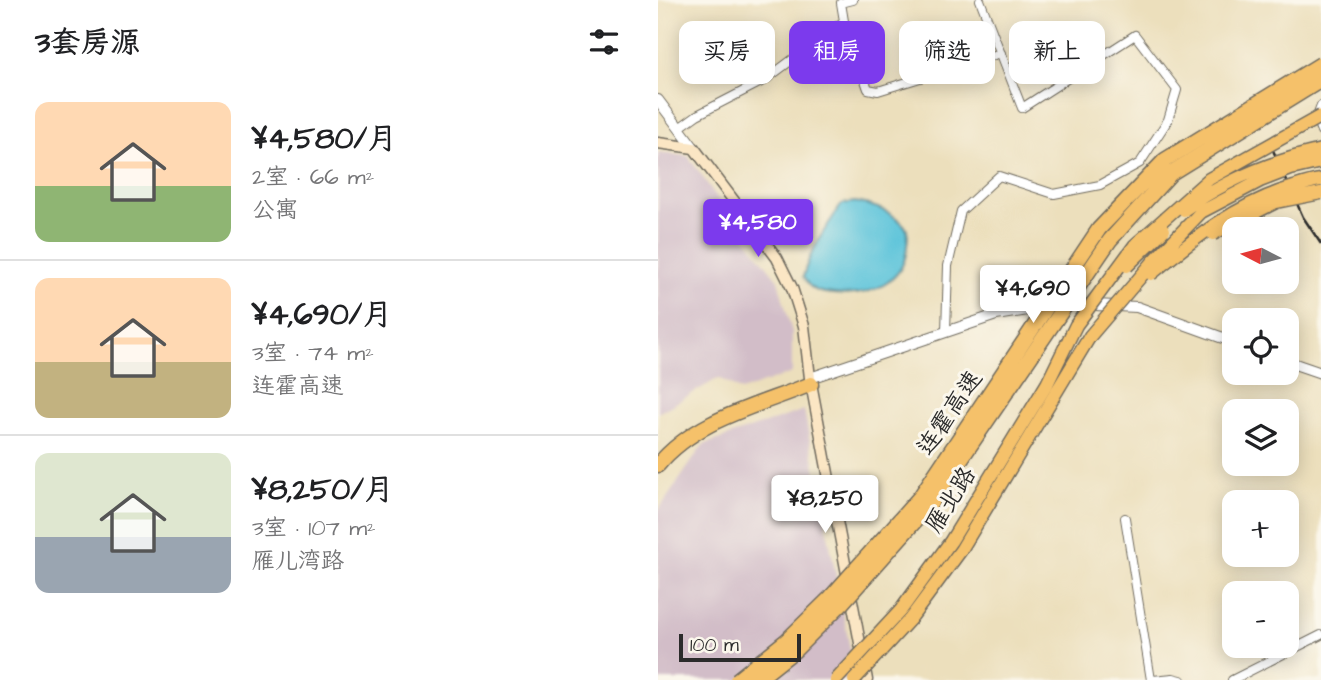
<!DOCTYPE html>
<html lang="zh">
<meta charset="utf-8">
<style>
body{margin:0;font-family:"Architects Daughter","LXGW WenKai TC",sans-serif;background:#f6f6f6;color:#202124;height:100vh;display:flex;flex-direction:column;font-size:26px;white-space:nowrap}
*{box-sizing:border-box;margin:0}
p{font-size:23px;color:#757577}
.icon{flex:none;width:38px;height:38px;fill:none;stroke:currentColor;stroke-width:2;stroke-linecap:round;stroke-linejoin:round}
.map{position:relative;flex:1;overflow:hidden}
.details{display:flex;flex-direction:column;background:#fff;width:658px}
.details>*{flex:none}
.hud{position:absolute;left:21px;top:21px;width:536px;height:63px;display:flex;gap:14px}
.needle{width:46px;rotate:276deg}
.tools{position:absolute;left:564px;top:217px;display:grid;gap:14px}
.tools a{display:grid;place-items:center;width:77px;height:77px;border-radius:14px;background:#fff;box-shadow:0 4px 18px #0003;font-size:35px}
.scale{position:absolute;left:21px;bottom:18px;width:122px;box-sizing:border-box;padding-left:7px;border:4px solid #2b2b2b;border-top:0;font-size:19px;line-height:24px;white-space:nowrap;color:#2b2b2b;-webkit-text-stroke:5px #fbf7ec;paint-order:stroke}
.price{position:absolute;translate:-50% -60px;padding:0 16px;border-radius:7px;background:#fff;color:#222;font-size:23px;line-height:46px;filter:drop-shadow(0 2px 4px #0008)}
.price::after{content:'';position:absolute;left:50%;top:42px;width:21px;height:16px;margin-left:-10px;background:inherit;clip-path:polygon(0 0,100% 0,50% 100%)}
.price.current{background:#7c3aed;color:#fff}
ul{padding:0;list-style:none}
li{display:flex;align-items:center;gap:21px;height:175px;padding:0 35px}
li+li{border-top:2px solid #e0e0e0}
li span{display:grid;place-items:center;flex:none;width:196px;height:140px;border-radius:14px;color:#555}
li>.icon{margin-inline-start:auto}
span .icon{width:84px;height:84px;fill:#fffc;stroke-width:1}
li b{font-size:30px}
h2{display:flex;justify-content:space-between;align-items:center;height:84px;padding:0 35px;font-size:30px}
.tag{padding:0 24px;border-radius:14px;background:#fff;box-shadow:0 4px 18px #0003;font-size:24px;line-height:63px}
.tag.current{background:#7c3aed;color:#fff}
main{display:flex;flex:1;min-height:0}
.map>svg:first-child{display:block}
.industrial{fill:#d2bdc8}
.water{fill:#5dc4da;stroke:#447882;stroke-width:2}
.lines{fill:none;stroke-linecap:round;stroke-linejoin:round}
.minor-casing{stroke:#6f6a5e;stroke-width:10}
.tertiary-casing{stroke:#6f6a5e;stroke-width:12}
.secondary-casing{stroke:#6f6a5e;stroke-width:13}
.motorway-casing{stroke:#6f6a5e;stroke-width:17}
.minor{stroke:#fff;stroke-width:8}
.tertiary{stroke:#fff;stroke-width:10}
.secondary{stroke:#fbe6c4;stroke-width:10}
.motorway{stroke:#f5c16b;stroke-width:14}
.rail{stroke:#2b2b2b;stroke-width:2.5}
.trunk-bridge-casing{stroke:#6f6a5e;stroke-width:15;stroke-linecap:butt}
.motorway-bridge-casing{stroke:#6f6a5e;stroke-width:17;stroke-linecap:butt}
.trunk-bridge{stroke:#f5c16b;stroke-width:12}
.motorway-bridge{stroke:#f5c16b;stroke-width:14}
.labels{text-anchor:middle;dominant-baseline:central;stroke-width:6;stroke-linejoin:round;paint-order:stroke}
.street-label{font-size:24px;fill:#2b2b2b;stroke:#fbf7ec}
</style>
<main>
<section class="details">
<h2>3套房源<svg class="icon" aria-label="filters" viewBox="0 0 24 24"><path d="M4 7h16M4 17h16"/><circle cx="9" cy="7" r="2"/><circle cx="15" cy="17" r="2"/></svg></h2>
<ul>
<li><span style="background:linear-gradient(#ffd9b3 60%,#8fb573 0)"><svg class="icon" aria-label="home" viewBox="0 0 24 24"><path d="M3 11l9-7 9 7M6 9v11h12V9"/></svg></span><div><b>¥4,580/月</b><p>2室 · 66 m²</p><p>公寓</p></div></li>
<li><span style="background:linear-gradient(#ffd9b3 60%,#c2b280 0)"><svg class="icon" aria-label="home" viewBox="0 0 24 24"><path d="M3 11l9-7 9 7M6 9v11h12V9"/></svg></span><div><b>¥4,690/月</b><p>3室 · 74 m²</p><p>连霍高速</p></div></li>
<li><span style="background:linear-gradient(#dfe7d0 60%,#9aa5b1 0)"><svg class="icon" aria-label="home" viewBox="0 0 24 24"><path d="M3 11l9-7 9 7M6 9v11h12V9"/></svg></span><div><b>¥8,250/月</b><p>3室 · 107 m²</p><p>雁儿湾路</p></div></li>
</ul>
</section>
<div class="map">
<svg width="663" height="680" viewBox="0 0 663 680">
<rect width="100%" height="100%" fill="#fbf7ec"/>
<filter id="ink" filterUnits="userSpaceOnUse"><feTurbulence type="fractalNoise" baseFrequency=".0143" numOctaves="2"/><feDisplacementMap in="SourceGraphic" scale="14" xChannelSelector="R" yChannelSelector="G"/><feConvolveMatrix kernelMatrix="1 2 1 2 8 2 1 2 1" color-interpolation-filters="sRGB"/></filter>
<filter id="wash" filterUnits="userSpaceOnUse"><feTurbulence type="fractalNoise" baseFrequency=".00686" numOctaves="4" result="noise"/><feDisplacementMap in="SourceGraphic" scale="28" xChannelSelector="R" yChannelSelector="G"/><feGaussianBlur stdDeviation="1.57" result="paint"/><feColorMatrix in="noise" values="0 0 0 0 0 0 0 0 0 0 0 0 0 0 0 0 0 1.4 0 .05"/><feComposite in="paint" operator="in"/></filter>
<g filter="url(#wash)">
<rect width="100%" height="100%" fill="#ecdfbc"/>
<path class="industrial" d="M 0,153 L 30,156 L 87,238 L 120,280 L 134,332 L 134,373 L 83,391 L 61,378 L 0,413 Z
M 146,410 L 198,680 L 0,680 L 0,511 L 45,445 Z"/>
<path class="water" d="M 197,202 C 215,205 233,211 246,225 C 251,231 250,239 249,246 C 247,284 209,298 176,294 C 161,293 152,290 145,277 C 152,250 168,227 184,204 Z"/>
</g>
<g filter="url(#ink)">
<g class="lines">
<defs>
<path id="minor" d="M 186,21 L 210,89 L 220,91 L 343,53
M 663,106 L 658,119 L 663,131
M 21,128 L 39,115 L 107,80 L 186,21 L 183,3 L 195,0
M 288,331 L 290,266 L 303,211 L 341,176 L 396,194 L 442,185 L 482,163 L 510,120 L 519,90 L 477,35 L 364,108 L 322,0
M 467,518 L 493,680
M 495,680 L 515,678 L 523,680
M 574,680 L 663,635"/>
<path id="tertiary" d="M 0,100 L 36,148
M 404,305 L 416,304 L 479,307 L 576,342
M 628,361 L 663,373
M 152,378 L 338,315 L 389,307"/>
<path id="secondary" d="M 0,143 L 36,148 L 119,258 L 134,288 L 146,326 L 152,378 L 209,680"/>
<path id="motorway" d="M 0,465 C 38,419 100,406 153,384"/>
</defs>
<use href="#minor" class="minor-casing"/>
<use href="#tertiary" class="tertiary-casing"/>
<use href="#secondary" class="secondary-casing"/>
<use href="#motorway" class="motorway-casing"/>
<use href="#minor" class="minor"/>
<use href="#tertiary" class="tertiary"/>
<use href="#secondary" class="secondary"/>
<use href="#motorway" class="motorway"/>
<path class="rail" d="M 614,148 L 645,217 L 663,244"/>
<defs>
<path id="trunk-bridge" d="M 526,210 C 566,181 615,161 663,150
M 555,234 L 618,202 L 663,193
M 469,266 L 506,230
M 493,274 C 537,238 580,203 636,187 C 645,184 654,181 663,180
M 178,680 L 243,610 L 293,541 L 389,384 L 418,325 L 477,245 L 551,179 L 663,116
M 196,680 L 252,619 L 303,550 L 432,336 L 496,261 L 543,212 L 602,181 L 633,169 L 663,162"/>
<path id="motorway-bridge" d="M 79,680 L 128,641 L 173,597 L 262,497 L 441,229 L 507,160 L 663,64
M 99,680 L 137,650 L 184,603 L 273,503 L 452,240 L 513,173 L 663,80"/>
</defs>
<use href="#trunk-bridge" class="trunk-bridge-casing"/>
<use href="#motorway-bridge" class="motorway-bridge-casing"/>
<use href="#trunk-bridge" class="trunk-bridge"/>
<use href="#motorway-bridge" class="motorway-bridge"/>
</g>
</g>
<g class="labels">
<g class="street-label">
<text transform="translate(292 413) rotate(-56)">连霍高速</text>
<text transform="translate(293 500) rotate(-58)">雁北路</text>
</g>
</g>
</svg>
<div class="tools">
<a><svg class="needle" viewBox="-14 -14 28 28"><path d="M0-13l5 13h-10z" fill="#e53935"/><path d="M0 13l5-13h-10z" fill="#757577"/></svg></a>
<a><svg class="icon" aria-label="locate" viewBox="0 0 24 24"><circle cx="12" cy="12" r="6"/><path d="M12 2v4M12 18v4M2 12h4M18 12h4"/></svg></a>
<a><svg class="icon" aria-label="layers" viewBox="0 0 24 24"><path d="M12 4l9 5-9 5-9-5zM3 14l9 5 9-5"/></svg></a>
<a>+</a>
<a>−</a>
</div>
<div class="scale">100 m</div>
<b class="price current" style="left:100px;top:259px">¥4,580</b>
<b class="price" style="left:375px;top:325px">¥4,690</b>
<b class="price" style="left:167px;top:535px">¥8,250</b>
<div class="hud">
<a class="tag">买房</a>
<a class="tag current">租房</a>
<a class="tag">筛选</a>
<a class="tag">新上</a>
</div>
</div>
</main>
